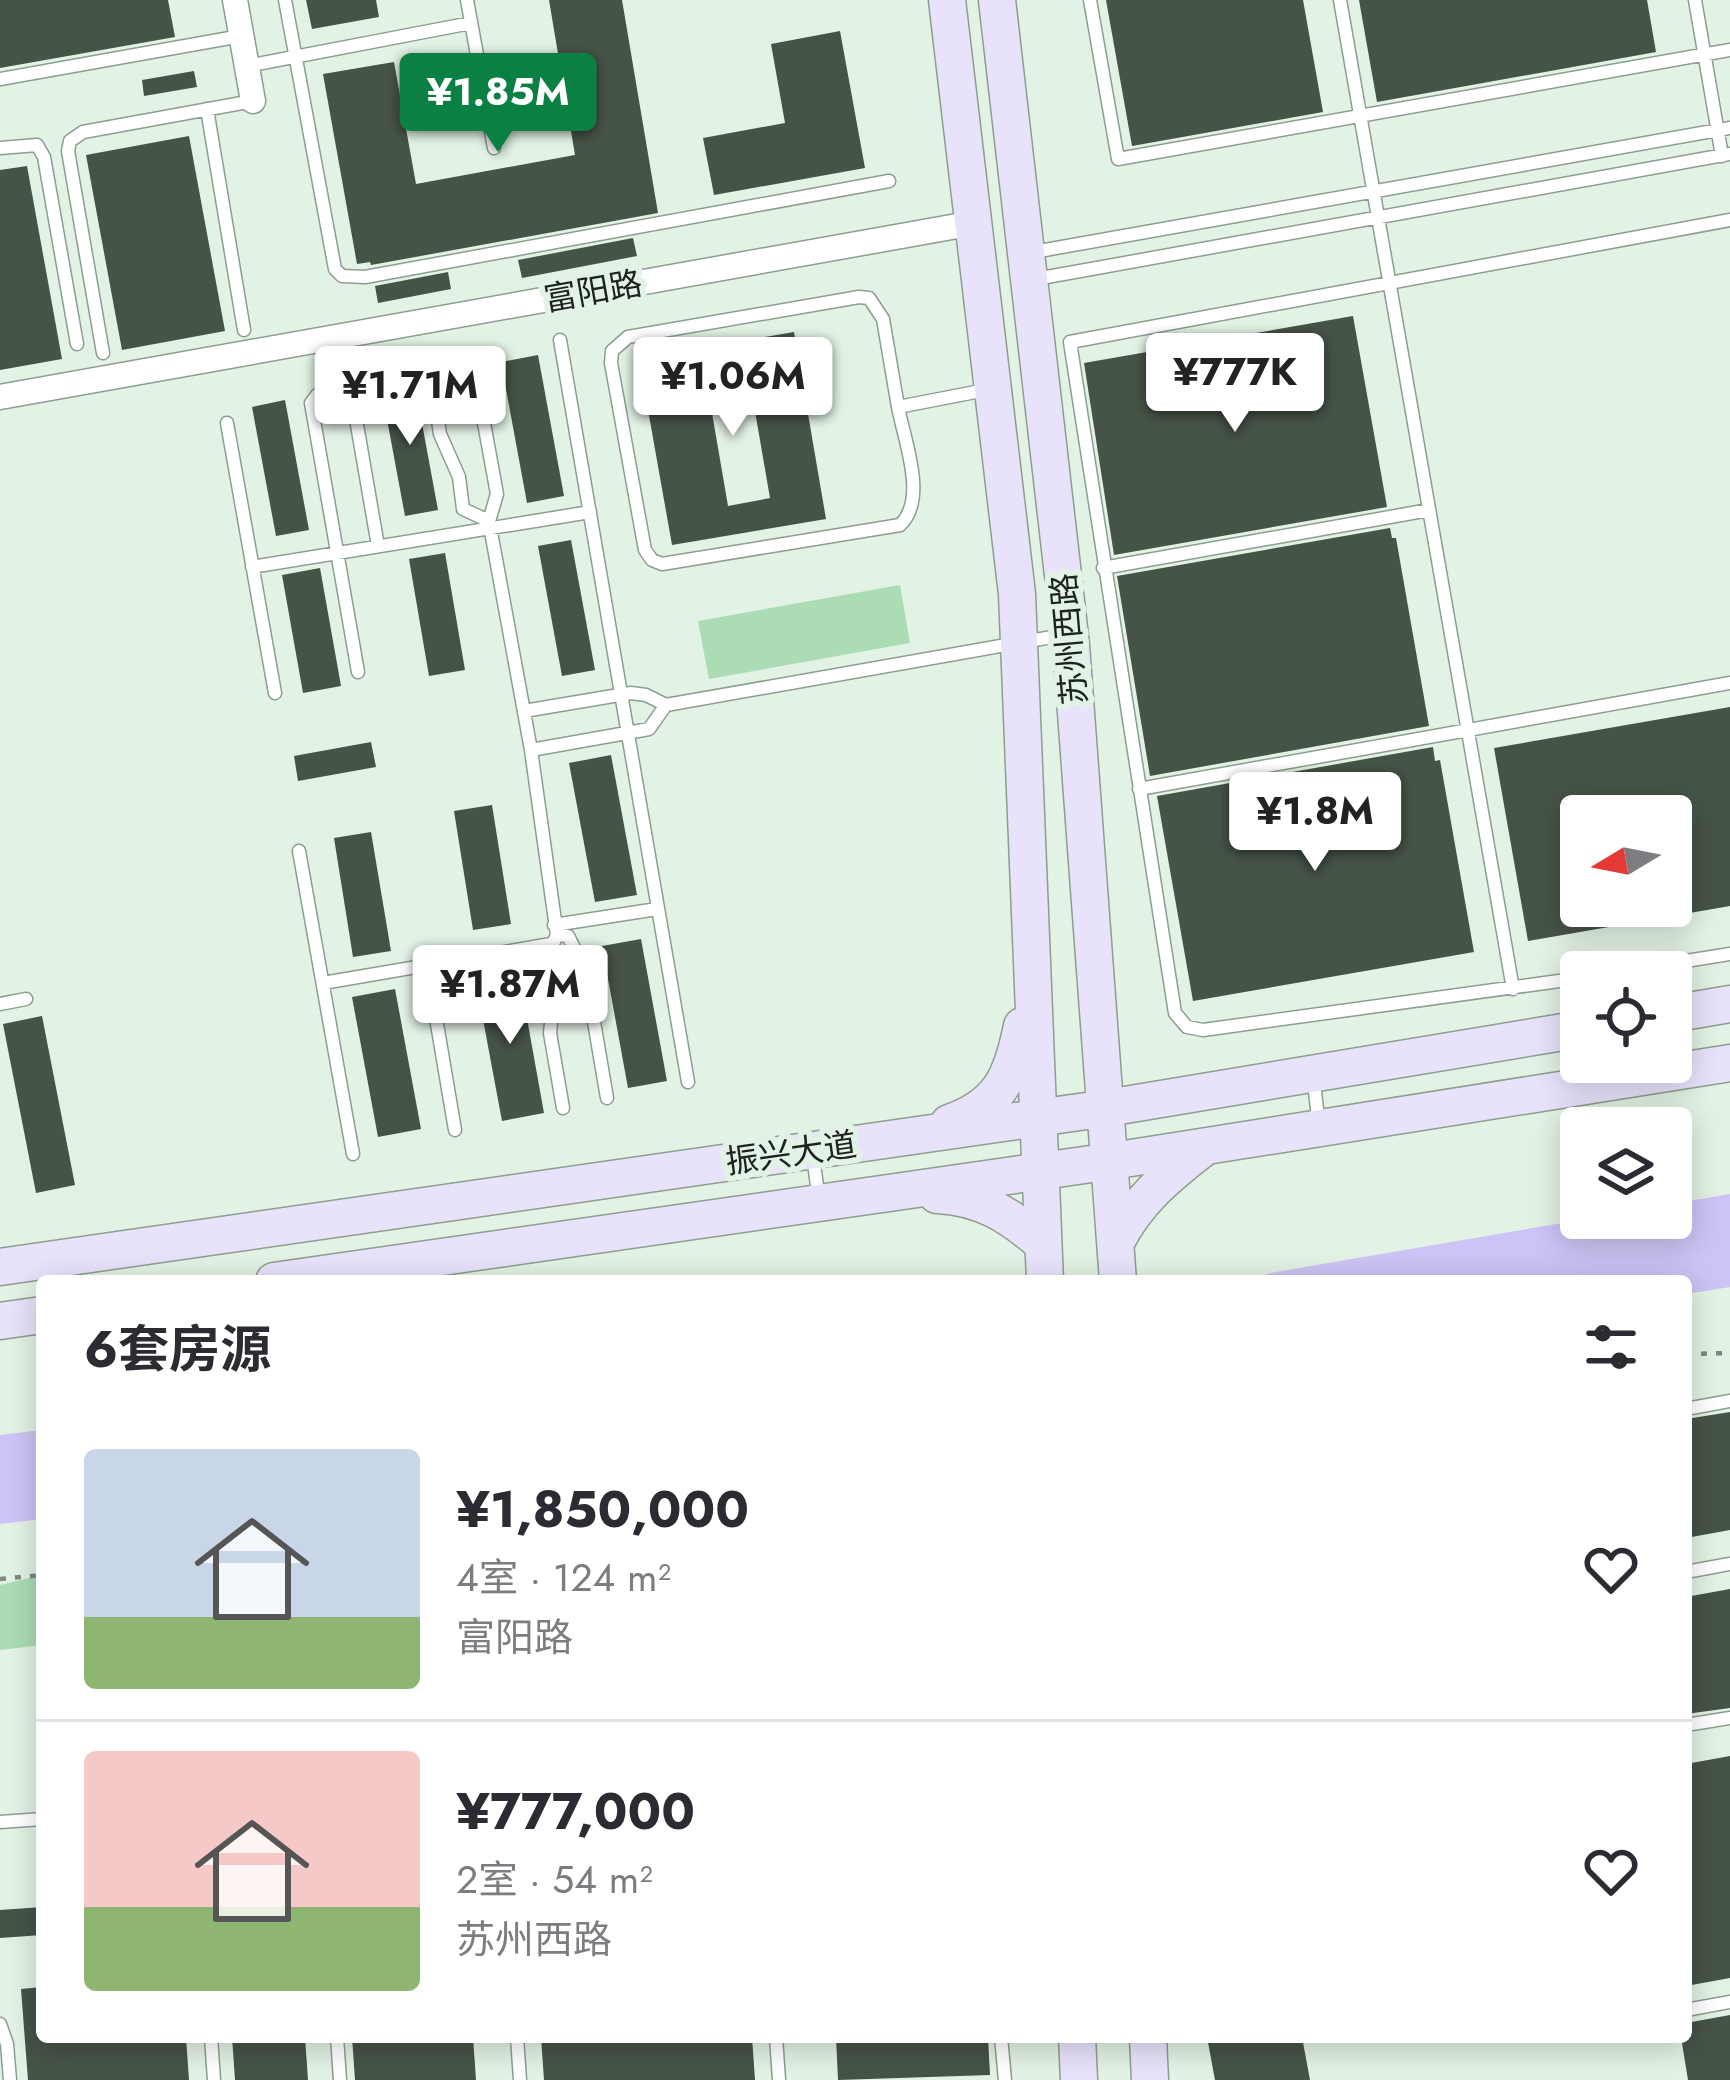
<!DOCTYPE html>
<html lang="zh">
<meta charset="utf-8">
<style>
body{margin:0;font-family:Jost,"Noto Sans SC",sans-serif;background:#f7f7f7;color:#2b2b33;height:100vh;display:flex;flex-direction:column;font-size:45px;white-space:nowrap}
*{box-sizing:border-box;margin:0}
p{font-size:39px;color:#7c7c81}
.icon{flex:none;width:66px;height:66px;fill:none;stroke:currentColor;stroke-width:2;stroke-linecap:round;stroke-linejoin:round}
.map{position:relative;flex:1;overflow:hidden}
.side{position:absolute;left:36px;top:1275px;width:1656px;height:768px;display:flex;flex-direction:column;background:#fff;border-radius:12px;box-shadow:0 6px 30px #0003}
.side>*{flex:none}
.needle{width:78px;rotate:260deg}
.buttons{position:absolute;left:1560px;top:795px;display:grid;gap:24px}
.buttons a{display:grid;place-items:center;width:132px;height:132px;border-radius:12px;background:#fff;box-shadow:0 6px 30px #0003;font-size:60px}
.price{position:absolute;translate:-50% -102px;padding:0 27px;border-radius:12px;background:#fff;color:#222;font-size:39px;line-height:78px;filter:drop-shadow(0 3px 6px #0008)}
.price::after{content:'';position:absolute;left:50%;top:72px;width:36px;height:27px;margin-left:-18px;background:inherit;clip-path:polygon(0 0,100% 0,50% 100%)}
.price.current{background:#0b8043;color:#fff}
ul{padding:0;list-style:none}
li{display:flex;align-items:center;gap:36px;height:300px;padding:0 48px}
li+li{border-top:3px solid #e1e1e2}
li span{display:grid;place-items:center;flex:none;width:336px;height:240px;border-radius:12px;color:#555}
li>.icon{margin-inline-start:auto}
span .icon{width:144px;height:144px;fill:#fffc;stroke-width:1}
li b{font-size:51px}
h2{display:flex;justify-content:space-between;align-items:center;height:144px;padding:0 48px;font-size:51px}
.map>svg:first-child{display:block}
.green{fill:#abdcb3}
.water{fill:#cbc4f4}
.building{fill:#465347;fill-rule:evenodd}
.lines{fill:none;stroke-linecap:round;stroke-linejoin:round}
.service-casing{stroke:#8d9d8f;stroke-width:15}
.minor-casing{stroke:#8d9d8f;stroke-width:27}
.secondary-casing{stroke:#8d9d8f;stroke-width:39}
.path{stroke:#7e887f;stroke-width:4.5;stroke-dasharray:6 9;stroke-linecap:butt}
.service{stroke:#fff;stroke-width:12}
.minor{stroke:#fff;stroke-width:24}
.secondary{stroke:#e8e3fb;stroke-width:36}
.labels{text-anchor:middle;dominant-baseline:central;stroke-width:12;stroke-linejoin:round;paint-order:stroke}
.street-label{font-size:33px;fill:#1c221d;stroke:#e2f2e4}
</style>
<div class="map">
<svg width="1730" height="2080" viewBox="0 0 1730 2080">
<rect width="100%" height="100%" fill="#e2f2e4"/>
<path class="green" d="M 900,585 L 910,643 L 709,679 L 698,621 Z
M 42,1575 L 42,1645 L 0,1650 L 0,1585 Z"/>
<path class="water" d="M 1730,1194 L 1730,1287 L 1686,1294 L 1686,1281 L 1249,1281 L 1270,1273 L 1592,1218 L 1671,1218 L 1671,1204 Z
M 42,1430 L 42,1519 L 0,1524 L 0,1435 Z"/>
<path class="building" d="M 0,0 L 168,0 L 175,37 L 0,68 Z
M 306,0 L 376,0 L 379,17 L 312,29 Z
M 549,0 L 622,0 L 658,213 L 371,265 L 370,262 L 357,264 L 323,74 L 394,62 L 416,184 L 575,155 Z
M 1106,0 L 1303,0 L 1323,112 L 1132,146 Z
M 1359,0 L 1647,0 L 1656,52 L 1377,102 Z
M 840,31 L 865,168 L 714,195 L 703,138 L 785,123 L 771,44 Z
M 194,71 L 197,87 L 144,96 L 142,80 Z
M 189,136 L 225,331 L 122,350 L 86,155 Z
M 27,166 L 62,359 L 0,370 L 0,170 Z
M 633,238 L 637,256 L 522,278 L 518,260 Z
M 448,272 L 451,289 L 378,303 L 375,286 Z
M 1353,316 L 1387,507 L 1114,555 L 1084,363 Z
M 794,332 L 826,519 L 672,545 L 639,359 ZM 748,371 L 770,498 L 728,506 L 706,378 Z
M 538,355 L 564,496 L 527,503 L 501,362 Z
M 414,380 L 438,510 L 405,516 L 381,387 Z
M 285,400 L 309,530 L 276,536 L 252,407 Z
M 1390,528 L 1392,538 L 1396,538 L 1429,726 L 1150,776 L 1117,576 Z
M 571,540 L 595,670 L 562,676 L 538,546 Z
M 445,553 L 465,670 L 429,676 L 409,559 Z
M 320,568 L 341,686 L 303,693 L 282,575 Z
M 1730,707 L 1730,906 L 1528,941 L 1494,748 ZM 1581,816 L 1671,816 L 1671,906 L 1581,906 Z
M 371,742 L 376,767 L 298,781 L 294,756 Z
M 1433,747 L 1435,761 L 1440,760 L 1474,952 L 1193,1001 L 1157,796 Z
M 611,755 L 637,895 L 595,902 L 569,763 Z
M 492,805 L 511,924 L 473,930 L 454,811 Z
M 371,832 L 391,951 L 353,957 L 334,838 Z
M 641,939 L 667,1081 L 628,1088 L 602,946 Z
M 519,974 L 544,1113 L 502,1121 L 476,982 Z
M 395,989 L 421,1129 L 378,1137 L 352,997 Z
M 42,1016 L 75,1185 L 36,1193 L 3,1024 Z
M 1730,1412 L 1730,1530 L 1686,1538 L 1686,1419 Z
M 1730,1589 L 1730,1708 L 1686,1714 L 1686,1597 Z
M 1730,1756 L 1730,1978 L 1686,1986 L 1686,1764 Z
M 42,1907 L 42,1935 L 0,1938 L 0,1910 Z
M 42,1987 L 42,2037 L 186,2037 L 189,2080 L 28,2080 L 21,1989 Z
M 1730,2015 L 1730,2080 L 1688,2080 L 1681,2037 L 1686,2037 L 1686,2023 Z
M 232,2037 L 305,2037 L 308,2080 L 235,2080 Z
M 352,2037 L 473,2037 L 476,2080 L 355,2080 Z
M 541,2037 L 752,2037 L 755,2080 L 544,2080 Z
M 836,2037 L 988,2037 L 990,2075 L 838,2080 Z
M 1207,2037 L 1302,2037 L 1310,2080 L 1215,2080 Z"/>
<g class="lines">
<defs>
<path id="service" d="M 285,0 L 335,269 L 342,276 L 365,277 L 889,181
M 467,0 L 494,148
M 1090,0 L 1118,159 L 1730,50
M 1340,0 L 1513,989
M 1695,0 L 1722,156
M 247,66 L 471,23
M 0,79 L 241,36
M 207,109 L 244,330
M 0,148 L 37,145 L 44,157 L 77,344
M 1028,253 L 1730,128
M 1030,280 L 1730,154
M 560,340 L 688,1082
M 103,353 L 68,151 L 70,141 L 83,132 L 253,101
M 430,368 L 440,434 L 459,477 L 463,509 L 489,521 L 497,494 L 473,363
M 898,407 C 904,440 928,499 900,525 L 662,564 L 652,560 L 645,550 L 611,363 L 612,351 L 628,337 L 859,297 L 869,298 L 883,319 L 898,407 L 991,389
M 227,423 L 275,693
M 489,521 L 531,750 L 557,935
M 252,567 L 590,512
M 1103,568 L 1429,510
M 358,672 L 311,403 L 317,395 L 342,391 L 352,396 L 378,546
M 524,711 L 631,693 L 646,695 L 666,705 L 1063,635
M 531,750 L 649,729 L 666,705
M 1139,789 L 1730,683
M 299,851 L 353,1154
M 554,925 L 657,909
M 427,965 L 455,1130
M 1618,972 L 1730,954
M 1581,978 L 1203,1030 L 1187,1027 L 1175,1013 L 1070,342 L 1730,220
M 323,983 L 551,944
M 0,1004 L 26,999
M 1313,1075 L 1319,1126
M 563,1108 L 550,1033 L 553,1003 L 543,985 L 546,959 L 557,935 L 568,936 L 585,969 L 607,1098
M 813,1156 L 819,1201
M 1686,1409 L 1730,1401
M 1686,1572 L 1730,1564
M 1686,1725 L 1730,1718
M 0,1822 L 42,1819
M 1686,2010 L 1730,2002
M 0,2024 L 7,2044 L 10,2080
M 211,2037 L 214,2080
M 337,2037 L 340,2080
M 517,2037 L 520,2080
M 776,2037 L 779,2080
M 1001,2037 L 1005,2080"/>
<path id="minor" d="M 235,0 L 253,101
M 0,397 L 974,223"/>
<path id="secondary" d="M 947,0 L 1017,594 L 1045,1281
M 997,0 L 1071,645 L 1118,1281
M 1671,1014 L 1730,1004
M 949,1123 C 1000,1106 1012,1076 1022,1026
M 937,1195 C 981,1197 1010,1215 1043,1244
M 1116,1242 C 1137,1201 1166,1177 1202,1149
M 0,1267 L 1107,1108 L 1581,1029
M 274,1281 L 1112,1161 L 1730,1063
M 0,1321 L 42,1315
M 1077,2037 L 1079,2080
M 1148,2037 L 1150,2080"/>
</defs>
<use href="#service" class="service-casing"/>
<use href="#minor" class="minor-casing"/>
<use href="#secondary" class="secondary-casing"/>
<path class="path" d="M 1686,1354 L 1730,1353
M 0,1579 L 42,1575"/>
<use href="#service" class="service"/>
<use href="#minor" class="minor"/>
<use href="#secondary" class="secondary"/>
</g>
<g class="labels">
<g class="street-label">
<text transform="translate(593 291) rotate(-10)">富阳路</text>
<text transform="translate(1069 639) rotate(-95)">苏州西路</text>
<text transform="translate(791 1153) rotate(-8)">振兴大道</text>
</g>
</g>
</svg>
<div class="buttons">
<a><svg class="needle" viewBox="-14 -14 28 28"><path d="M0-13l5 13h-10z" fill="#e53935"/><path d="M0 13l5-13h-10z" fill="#7c7c81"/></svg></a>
<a><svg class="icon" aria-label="locate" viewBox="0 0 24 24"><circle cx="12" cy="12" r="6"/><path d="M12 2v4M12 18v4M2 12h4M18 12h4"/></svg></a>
<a><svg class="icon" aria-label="layers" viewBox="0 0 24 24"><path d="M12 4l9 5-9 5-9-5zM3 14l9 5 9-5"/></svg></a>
</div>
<b class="price current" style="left:498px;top:155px">¥1.85M</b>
<b class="price" style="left:1235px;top:435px">¥777K</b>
<b class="price" style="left:733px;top:439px">¥1.06M</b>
<b class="price" style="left:410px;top:448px">¥1.71M</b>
<b class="price" style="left:1315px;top:874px">¥1.8M</b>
<b class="price" style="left:510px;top:1047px">¥1.87M</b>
<section class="side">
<h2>6套房源<svg class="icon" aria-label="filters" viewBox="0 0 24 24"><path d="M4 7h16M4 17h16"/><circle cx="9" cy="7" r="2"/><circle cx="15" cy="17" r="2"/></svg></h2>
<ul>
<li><span style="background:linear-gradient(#c9d6e8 70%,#8fb573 0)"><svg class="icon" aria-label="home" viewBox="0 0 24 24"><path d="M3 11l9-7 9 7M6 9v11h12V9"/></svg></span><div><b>¥1,850,000</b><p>4室 · 124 m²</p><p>富阳路</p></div><svg class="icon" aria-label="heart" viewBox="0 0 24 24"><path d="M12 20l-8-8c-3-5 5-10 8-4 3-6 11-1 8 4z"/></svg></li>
<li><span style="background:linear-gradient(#f6c9c9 65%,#8fb573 0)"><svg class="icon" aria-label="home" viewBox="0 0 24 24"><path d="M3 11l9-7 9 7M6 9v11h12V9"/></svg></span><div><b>¥777,000</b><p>2室 · 54 m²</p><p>苏州西路</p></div><svg class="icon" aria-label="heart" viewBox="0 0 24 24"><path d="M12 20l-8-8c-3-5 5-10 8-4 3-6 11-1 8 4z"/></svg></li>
</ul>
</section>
</div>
